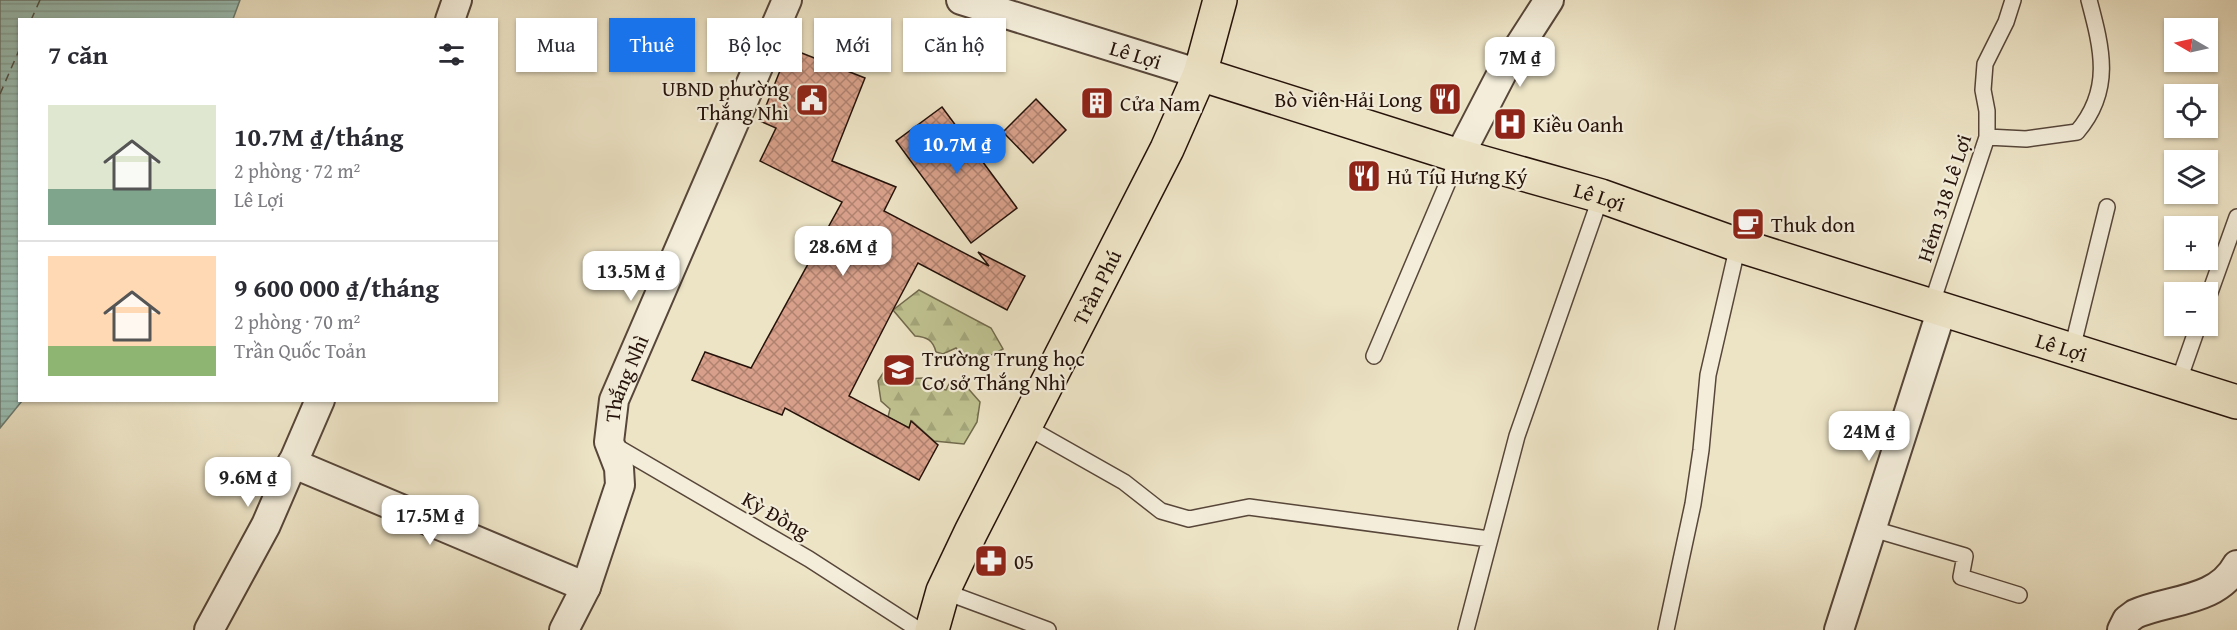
<!DOCTYPE html>
<html lang="vi">
<meta charset="utf-8">
<style>
body{margin:0;font-family:"Gentium Book Plus",serif;background:#f7f7f7;color:#2b2b33;height:100vh;display:flex;flex-direction:column;font-size:22px;white-space:nowrap}
*{box-sizing:border-box;margin:0}
p{font-size:20px;color:#7c7c81}
.icon{flex:none;width:33px;height:33px;fill:none;stroke:currentColor;stroke-width:2;stroke-linecap:round;stroke-linejoin:round}
.map{position:relative;flex:1;overflow:hidden}
.panel{position:absolute;left:18px;top:18px;width:480px;height:384px;display:flex;flex-direction:column;background:#fff;border-radius:0px;box-shadow:0 2px 4px #0004}
.panel>*{flex:none}
.banner{position:absolute;left:516px;top:18px;width:570px;height:54px;display:flex;gap:12px}
.needle{width:39px;rotate:279deg}
.tools{position:absolute;left:2164px;top:18px;display:grid;gap:12px}
.tools a{display:grid;place-items:center;width:54px;height:54px;border-radius:0px;background:#fff;box-shadow:0 2px 4px #0004;font-size:30px}
.price{position:absolute;translate:-50% -51px;padding:0 14px;border-radius:12px;background:#fff;color:#222;font-size:20px;line-height:39px;filter:drop-shadow(0 2px 3px #0008)}
.price::after{content:'';position:absolute;left:50%;top:36px;width:18px;height:14px;margin-left:-9px;background:inherit;clip-path:polygon(0 0,100% 0,50% 100%)}
.price.on{background:#1a73e8;color:#fff}
ul{padding:0;list-style:none}
li{display:flex;align-items:center;gap:18px;height:150px;padding:0 30px}
li+li{border-top:2px solid #e1e1e2}
li span{display:grid;place-items:center;flex:none;width:168px;height:120px;border-radius:0px;color:#555}
li>.icon{margin-inline-start:auto}
span .icon{width:72px;height:72px;fill:#fffc;stroke-width:1}
li b{font-size:26px}
h2{display:flex;justify-content:space-between;align-items:center;height:72px;padding:0 30px;font-size:26px}
.tag{padding:0 21px;border-radius:0px;background:#fff;box-shadow:0 2px 4px #0004;font-size:21px;line-height:54px}
.tag.on{background:#1a73e8;color:#fff}
.map>svg:first-child{display:block}
.forest{fill:url(#forest-firs);stroke:#726a4d;stroke-width:1.5}
.water{fill:url(#water-rules);stroke:#6b7a71;stroke-width:1.5}
.lines{fill:none;stroke-linecap:round;stroke-linejoin:round}
.ferry{stroke:#4e4f46;stroke-width:1.5;stroke-dasharray:8 6;stroke-linecap:butt}
.building{fill:url(#building-cross-hatch);stroke:#25120a;stroke-width:1.5}
.service-casing{stroke:#574639;stroke-width:18}
.minor-casing{stroke:#574639;stroke-width:32}
.primary-casing{stroke:#25120a;stroke-width:36}
.service{stroke:#f3edda;stroke-width:15}
.minor{stroke:#f3edda;stroke-width:28}
.primary{stroke:#ede4c6;stroke-width:33}
.labels{text-anchor:middle;dominant-baseline:central;stroke-width:4.5;stroke-linejoin:round;paint-order:stroke}
.street-label{font-size:21px;fill:#25120a;stroke:#f3edda}
.poi-label{font-size:21px;fill:#25120a;stroke:#f3edda;text-anchor:start}
</style>
<div class="map">
<svg width="2237" height="630" viewBox="0 0 2237 630">
<defs>
<pattern id="forest-firs" width="22" height="20" patternUnits="userSpaceOnUse" patternTransform="scale(1.5)"><rect width="22" height="20" fill="#bfc290"/><path d="M5 1l3.5 6h-7zM16 11l3.5 6h-7z" fill="#a4a67b"/></pattern>
<pattern id="water-rules" width="6" height="5" patternUnits="userSpaceOnUse" patternTransform="scale(1.5)"><rect width="6" height="5" fill="#99bfb5"/><path d="M0 2.5h6" fill="none" stroke="#84a39a"/></pattern>
<pattern id="building-cross-hatch" width="8" height="8" patternUnits="userSpaceOnUse" patternTransform="scale(1.5)"><rect width="8" height="8" fill="#d8a08a"/><path d="M0 0l8 8M0 8l8-8" fill="none" stroke="#af816f"/></pattern>
</defs>
<rect width="100%" height="100%" fill="#ede4c6"/>
<filter id="stains"><feTurbulence type="fractalNoise" baseFrequency=".00333" numOctaves="4"/><feColorMatrix values="0 0 0 0 .2 0 0 0 0 .09 0 0 0 0 .02 0 0 0 .5 -.17"/></filter>
<radialGradient id="worn" r=".72"><stop offset=".6" stop-color="#630" stop-opacity="0"/><stop offset="1" stop-color="#630" stop-opacity=".3"/></radialGradient>
<path class="forest" d="M 919,290 L 991,328 L 1003,349 C 986,359 970,366 956,348 L 943,354 L 936,352 C 933,340 927,337 915,336 L 893,310 Z
M 904,364 L 907,379 L 923,378 L 927,386 L 946,390 L 950,382 L 965,385 L 980,402 L 977,422 L 964,444 L 934,441 L 912,421 L 909,428 L 888,417 L 890,409 L 881,401 L 878,381 L 887,367 Z"/>
<path class="water" d="M 0,0 L 240,0 L 233,19 L 20,20 L 22,401 L 0,428 Z"/>
<g class="lines">
<path class="ferry" d="M 31,20 L 40,0
M 0,94 L 20,48"/>
</g>
<path class="building" d="M 789,48 L 865,78 L 832,161 L 896,187 L 884,211 L 989,266 L 978,252 L 1025,276 L 1007,310 L 918,263 L 893,310 L 849,396 L 909,428 L 911,421 L 938,445 L 919,480 L 785,408 L 782,415 L 692,380 L 705,352 L 751,368 L 842,202 L 760,161 L 776,128 L 760,121 Z
M 1036,99 L 1066,130 L 1033,163 L 1003,132 Z
M 942,107 L 1017,208 L 971,243 L 896,141 Z"/>
<g class="lines">
<defs>
<path id="service" d="M 1987,137 L 2026,139 L 2077,132 C 2113,90 2102,49 2089,0
M 2208,298 L 2237,217
M 1931,306 L 1987,137 L 1987,111 L 1983,90 L 1985,64 L 2006,22 L 2013,0
M 2072,349 L 2107,207
M 1374,356 L 1459,156
M 2178,383 L 2198,326
M 1025,426 L 1124,482 L 1161,511 L 1189,519 L 1249,507 L 1489,539
M 612,444 L 809,559 L 919,630
M 1873,529 L 1965,556 L 1961,577 L 2019,595
M 943,591 L 1048,630
M 1466,630 L 1517,436 L 1601,196
M 1666,630 L 1693,504 L 1701,450 L 1708,375 L 1738,245"/>
<g id="minor">
<path id="s1" d="M 961,0 L 1200,74"/>
<path d="M 450,20 L 457,0"/>
<path d="M 1459,156 L 1502,73 L 1549,0"/>
<path d="M 292,463 L 586,587"/>
<path d="M 209,630 L 266,525 L 320,400"/>
<path id="s2" d="M 564,630 L 586,587 L 620,485 L 619,468 L 609,442 L 614,400 L 787,0"/>
<path d="M 1839,630 L 1942,309"/>
<path d="M 2122,630 L 2127,620 L 2135,614 C 2169,599 2217,602 2237,565"/>
</g>
<g id="primary">
<path id="s3" d="M 1200,74 L 1459,156 L 1601,196 L 1738,245 L 2237,402"/>
<path id="s4" d="M 932,630 L 943,591 L 971,532 L 1167,149 L 1200,74 L 1220,0"/>
</g>
</defs>
<use href="#service" class="service-casing"/>
<use href="#minor" class="minor-casing"/>
<use href="#primary" class="primary-casing"/>
<use href="#service" class="service"/>
<use href="#minor" class="minor"/>
<use href="#primary" class="primary"/>
</g>
<defs>
<symbol id="restaurant-square" viewBox="-11 -11 22 22"><rect x="-9" y="-9" width="18" height="18" rx="4" fill="#8f2418" stroke="#f3edda"/><path d="M-5-6h1v4h1v-4h1v4h1v-4h1v5L-1.5 .5V6h-2V.5L-5-1ZM5-6V6H3V1.5H1.5Q1.5-4 5-6Z" fill="#fff"/></symbol>
<symbol id="civic-square" viewBox="-11 -11 22 22"><rect x="-9" y="-9" width="18" height="18" rx="4" fill="#8f2418" stroke="#f3edda"/><path d="M-.6-6.5H3V-4.5H.6V-3L4-1V1h2V6H-6V1h2V-1L-.6-3ZM-1.2 2.5V6h2.4V2.5Z" fill="#fff"/></symbol>
<symbol id="building-square" viewBox="-11 -11 22 22"><rect x="-9" y="-9" width="18" height="18" rx="4" fill="#8f2418" stroke="#f3edda"/><path d="M-4-6H4V6H1V3H-1V6H-4ZM-2.5-4.3h1.7v1.8h-1.7ZM.8-4.3h1.7v1.8H.8ZM-2.5-1h1.7V.8h-1.7ZM.8-1h1.7V.8H.8Z" fill="#fff"/></symbol>
<symbol id="hospital-square" viewBox="-11 -11 22 22"><rect x="-9" y="-9" width="18" height="18" rx="4" fill="#8f2418" stroke="#f3edda"/><path d="M-5-5h3v3.5h4V-5h3V5h-3V1.5h-4V5h-3Z" fill="#fff"/></symbol>
<symbol id="cafe-square" viewBox="-11 -11 22 22"><rect x="-9" y="-9" width="18" height="18" rx="4" fill="#8f2418" stroke="#f3edda"/><path d="M-5.5-4.5H6V0H3Q3 3.5 0 3.5H-2.5Q-5.5 3.5-5.5 0ZM3-3.2v2h1.7v-2ZM-6 4.5H4V6H-6Z" fill="#fff"/></symbol>
<symbol id="school-square" viewBox="-11 -11 22 22"><rect x="-9" y="-9" width="18" height="18" rx="4" fill="#8f2418" stroke="#f3edda"/><path d="M0-5L7-2L0 1L-7-2ZM-4 1L0 2.5L4 1V4Q0 6-4 4Z" fill="#fff"/></symbol>
<symbol id="pharmacy-square" viewBox="-11 -11 22 22"><rect x="-9" y="-9" width="18" height="18" rx="4" fill="#8f2418" stroke="#f3edda"/><path d="M-2-6h4v4h4v4h-4v4h-4v-4h-4v-4h4Z" fill="#fff"/></symbol>
</defs>
<g fill-rule="evenodd">
<use href="#restaurant-square" x="1426" y="80" width="38" height="38"/>
<use href="#civic-square" x="793" y="81" width="38" height="38"/>
<use href="#building-square" x="1078" y="84" width="38" height="38"/>
<use href="#hospital-square" x="1491" y="105" width="38" height="38"/>
<use href="#restaurant-square" x="1345" y="157" width="38" height="38"/>
<use href="#cafe-square" x="1729" y="205" width="38" height="38"/>
<use href="#school-square" x="880" y="351" width="38" height="38"/>
<use href="#pharmacy-square" x="972" y="542" width="38" height="38"/>
</g>
<g class="labels">
<g class="street-label">
<text stroke="none"><textPath href="#s1" startOffset="183">Lê Lợi</textPath></text>
<text stroke="none"><textPath href="#s3" startOffset="418">Lê Lợi</textPath></text>
<text transform="translate(1944 198) rotate(-72)">Hẻm 318 Lê Lợi</text>
<text stroke="none"><textPath href="#s4" startOffset="381">Trần Phú</textPath></text>
<text stroke="none"><textPath href="#s3" startOffset="904">Lê Lợi</textPath></text>
<text stroke="none"><textPath href="#s2" startOffset="267">Thắng Nhì</textPath></text>
<text transform="translate(776 515) rotate(30)">Kỳ Đồng</text>
</g>
<g class="poi-label">
<text x="789" y="88" text-anchor="end">UBND phường<tspan x="789" dy="24">Thắng Nhì</tspan></text>
<text x="1422" y="99" text-anchor="end">Bò viên Hải Long</text>
<text x="1120" y="103">Cửa Nam</text>
<text x="1533" y="124">Kiều Oanh</text>
<text x="1387" y="176">Hủ Tíu Hưng Ký</text>
<text x="1771" y="224">Thuk don</text>
<text x="922" y="358">Trường Trung học<tspan x="922" dy="24">Cơ sở Thắng Nhì</tspan></text>
<text x="1014" y="561">05</text>
</g>
</g>
<rect width="100%" height="100%" filter="url(#stains)"/>
<rect width="100%" height="100%" fill="url(#worn)"/>
</svg>
<div class="tools">
<a><svg class="needle" viewBox="-14 -14 28 28"><path d="M0-13l5 13h-10z" fill="#e53935"/><path d="M0 13l5-13h-10z" fill="#7c7c81"/></svg></a>
<a><svg class="icon" aria-label="locate" viewBox="0 0 24 24"><circle cx="12" cy="12" r="6"/><path d="M12 2v4M12 18v4M2 12h4M18 12h4"/></svg></a>
<a><svg class="icon" aria-label="layers" viewBox="0 0 24 24"><path d="M12 4l9 5-9 5-9-5zM3 14l9 5 9-5"/></svg></a>
<a>+</a>
<a>−</a>
</div>
<b class="price" style="left:1520px;top:88px">7M ₫</b>
<b class="price on" style="left:957px;top:175px">10.7M ₫</b>
<b class="price" style="left:843px;top:277px">28.6M ₫</b>
<b class="price" style="left:631px;top:302px">13.5M ₫</b>
<b class="price" style="left:1869px;top:462px">24M ₫</b>
<b class="price" style="left:248px;top:508px">9.6M ₫</b>
<b class="price" style="left:430px;top:546px">17.5M ₫</b>
<div class="banner">
<a class="tag">Mua</a>
<a class="tag on">Thuê</a>
<a class="tag">Bộ lọc</a>
<a class="tag">Mới</a>
<a class="tag">Căn hộ</a>
</div>
<section class="panel">
<h2>7 căn<svg class="icon" aria-label="filters" viewBox="0 0 24 24"><path d="M4 7h16M4 17h16"/><circle cx="9" cy="7" r="2"/><circle cx="15" cy="17" r="2"/></svg></h2>
<ul>
<li><span style="background:linear-gradient(#dfe7d0 70%,#7fa58c 0)"><svg class="icon" aria-label="home" viewBox="0 0 24 24"><path d="M3 11l9-7 9 7M6 9v11h12V9"/></svg></span><div><b>10.7M ₫/tháng</b><p>2 phòng · 72 m²</p><p>Lê Lợi</p></div></li>
<li><span style="background:linear-gradient(#ffd9b3 75%,#8fb573 0)"><svg class="icon" aria-label="home" viewBox="0 0 24 24"><path d="M3 11l9-7 9 7M6 9v11h12V9"/></svg></span><div><b>9 600 000 ₫/tháng</b><p>2 phòng · 70 m²</p><p>Trần Quốc Toản</p></div></li>
</ul>
</section>
</div>
